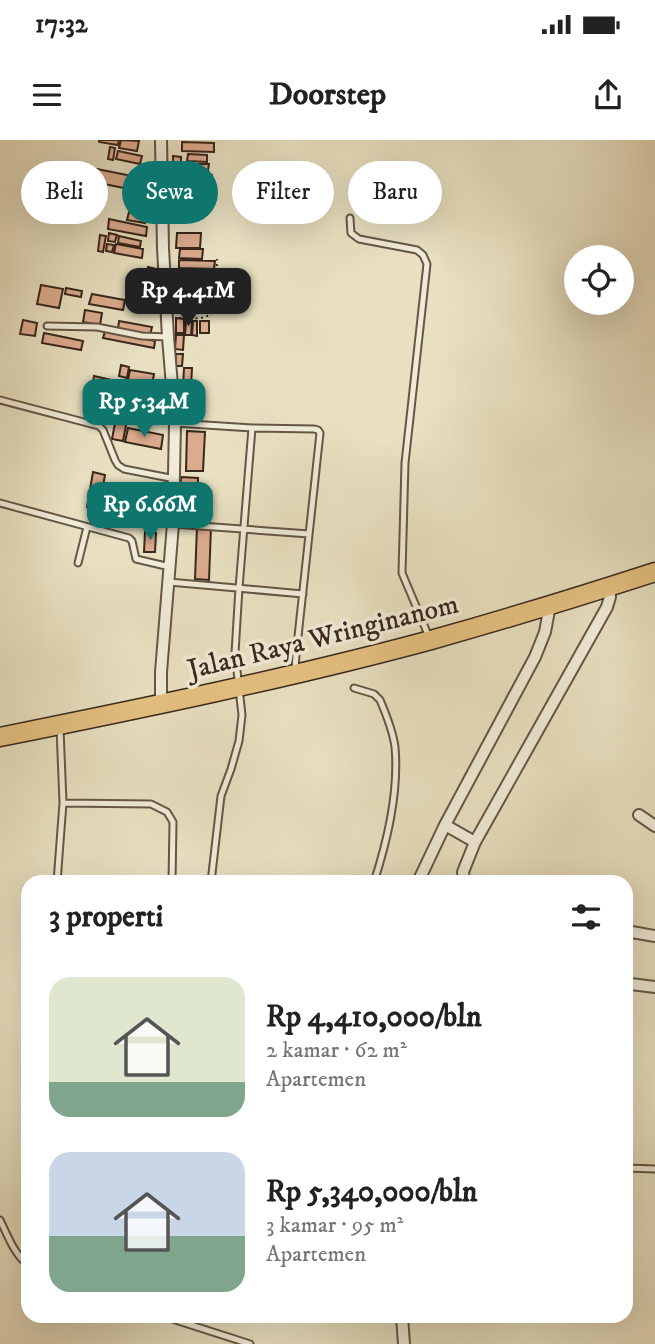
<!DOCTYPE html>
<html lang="id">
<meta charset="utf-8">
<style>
body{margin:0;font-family:"IM FELL DW Pica",serif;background:#f2f2f2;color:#222;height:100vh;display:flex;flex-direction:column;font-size:26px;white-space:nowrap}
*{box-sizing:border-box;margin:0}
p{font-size:23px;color:#767676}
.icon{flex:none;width:38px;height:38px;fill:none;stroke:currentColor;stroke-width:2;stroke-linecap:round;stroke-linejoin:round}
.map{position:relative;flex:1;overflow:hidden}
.side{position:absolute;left:21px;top:735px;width:612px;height:448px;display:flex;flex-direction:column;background:#fff;border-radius:21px;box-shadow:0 7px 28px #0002}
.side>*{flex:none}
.top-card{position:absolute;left:21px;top:21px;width:614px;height:63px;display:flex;gap:14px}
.buttons{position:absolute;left:564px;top:105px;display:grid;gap:14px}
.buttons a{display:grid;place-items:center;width:70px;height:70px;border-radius:50%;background:#fff;box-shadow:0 7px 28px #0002;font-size:35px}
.price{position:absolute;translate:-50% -60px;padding:0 16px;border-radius:14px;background:#0f766e;color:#fff;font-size:23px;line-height:46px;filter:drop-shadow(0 2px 4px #0008)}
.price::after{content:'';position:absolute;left:50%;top:42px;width:21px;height:16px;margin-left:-10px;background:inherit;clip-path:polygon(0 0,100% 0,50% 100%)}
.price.active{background:#222;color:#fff}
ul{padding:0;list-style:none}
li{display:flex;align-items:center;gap:21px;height:175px;padding:0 28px}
li span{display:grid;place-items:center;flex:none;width:196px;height:140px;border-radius:21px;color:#555}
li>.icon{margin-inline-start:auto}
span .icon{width:84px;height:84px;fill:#fffc;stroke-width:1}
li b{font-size:30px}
h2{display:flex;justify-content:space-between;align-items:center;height:84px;padding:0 28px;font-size:30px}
.tag{padding:0 24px;border-radius:32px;background:#fff;box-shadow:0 7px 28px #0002;font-size:24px;line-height:63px}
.tag.active{background:#0f766e;color:#fff}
.status{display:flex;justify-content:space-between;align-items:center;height:49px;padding:0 35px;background:#fff;direction:ltr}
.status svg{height:19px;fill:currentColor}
header{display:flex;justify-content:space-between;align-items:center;height:91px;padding:0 28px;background:#fff;font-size:32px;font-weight:700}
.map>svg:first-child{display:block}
.building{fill:#dcab8e;stroke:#39281c;stroke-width:2}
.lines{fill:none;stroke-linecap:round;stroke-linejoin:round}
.lane-casing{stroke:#655645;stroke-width:9}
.street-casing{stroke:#655645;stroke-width:14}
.primary-casing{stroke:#39281c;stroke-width:21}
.path{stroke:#39281c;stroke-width:2;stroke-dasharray:2 3.5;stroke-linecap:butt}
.lane{stroke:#f0ebd7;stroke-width:5}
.street{stroke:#f0ebd7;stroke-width:10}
.primary{stroke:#e4c080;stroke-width:18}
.labels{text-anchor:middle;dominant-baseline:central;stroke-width:7;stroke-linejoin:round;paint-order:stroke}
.street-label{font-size:28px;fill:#39281c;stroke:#f0ebd7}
</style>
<div class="status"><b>17:32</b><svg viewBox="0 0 49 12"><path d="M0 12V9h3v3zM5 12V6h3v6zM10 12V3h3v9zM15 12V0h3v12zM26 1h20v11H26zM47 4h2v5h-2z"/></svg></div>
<header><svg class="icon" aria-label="menu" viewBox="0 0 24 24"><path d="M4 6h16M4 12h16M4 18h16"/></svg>Doorstep<svg class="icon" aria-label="share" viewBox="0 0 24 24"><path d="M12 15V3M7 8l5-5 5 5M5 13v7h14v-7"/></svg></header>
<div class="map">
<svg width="655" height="1204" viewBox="0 0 655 1204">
<rect width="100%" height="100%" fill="#e8e0c1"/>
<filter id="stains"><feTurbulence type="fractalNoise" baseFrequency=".00286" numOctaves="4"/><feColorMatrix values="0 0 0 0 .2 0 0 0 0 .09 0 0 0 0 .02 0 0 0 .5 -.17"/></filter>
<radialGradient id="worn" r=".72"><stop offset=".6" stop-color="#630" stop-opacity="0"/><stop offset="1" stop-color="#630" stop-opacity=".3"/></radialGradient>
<path class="building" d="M 99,0 L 119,0 L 118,5 L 99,2 Z
M 121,0 L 139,1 L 137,11 L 119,8 Z
M 182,2 L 214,3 L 214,12 L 182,11 Z
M 110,7 L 115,8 L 113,20 L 108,19 Z
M 118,11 L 142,16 L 140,24 L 116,19 Z
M 188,14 L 207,15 L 207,22 L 187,21 Z
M 173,16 L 181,17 L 181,24 L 173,24 Z
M 185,24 L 209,24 L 208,30 L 184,29 Z
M 97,29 L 137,37 L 134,50 L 94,42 Z
M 185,34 L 212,35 L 212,46 L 185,45 Z
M 143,36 L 156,38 L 154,47 L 141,44 Z
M 63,39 L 74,42 L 68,72 L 57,70 Z
M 79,43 L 100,47 L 97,64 L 76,60 Z
M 188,48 L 213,49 L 212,58 L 187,57 Z
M 172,50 L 184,50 L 184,57 L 171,56 Z
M 184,59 L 204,59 L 203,69 L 184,68 Z
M 180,69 L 200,70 L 199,80 L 180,79 Z
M 129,72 L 146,76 L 145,83 L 127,80 Z
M 109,79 L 147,87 L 146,96 L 108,89 Z
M 109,93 L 117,95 L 115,102 L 108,101 Z
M 177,93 L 201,93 L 200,108 L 176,108 Z
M 100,95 L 106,96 L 103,112 L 98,111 Z
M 119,96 L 141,101 L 140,107 L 118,103 Z
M 107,104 L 114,105 L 112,112 L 106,111 Z
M 116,104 L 143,109 L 142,118 L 114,113 Z
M 180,109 L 203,109 L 202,119 L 179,118 Z
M 179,120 L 215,121 L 214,129 L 179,128 Z
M 148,127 L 156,129 L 154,136 L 146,135 Z
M 178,133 L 205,134 L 205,145 L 177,144 Z
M 41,145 L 63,149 L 59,168 L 37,164 Z
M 180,146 L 199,146 L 199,155 L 180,154 Z
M 66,148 L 82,151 L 81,157 L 65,154 Z
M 92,154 L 125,160 L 123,170 L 89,164 Z
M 181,162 L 206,162 L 206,169 L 180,168 Z
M 85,170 L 102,173 L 100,185 L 83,182 Z
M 176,178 L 184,179 L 184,193 L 176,193 Z
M 23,180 L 37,183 L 35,196 L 20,194 Z
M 119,181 L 152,187 L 150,195 L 118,189 Z
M 193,181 L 197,181 L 197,196 L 192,195 Z
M 200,181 L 209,181 L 209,193 L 200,193 Z
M 186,182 L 192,182 L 191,195 L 185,195 Z
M 105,191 L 155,201 L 154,208 L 103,198 Z
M 44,193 L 83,201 L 81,210 L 42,203 Z
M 176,195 L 184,195 L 183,210 L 175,209 Z
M 176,214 L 183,214 L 182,226 L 175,226 Z
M 121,225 L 129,227 L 127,238 L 119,236 Z
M 184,228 L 192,228 L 191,247 L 183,247 Z
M 130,230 L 154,234 L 152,244 L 128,240 Z
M 94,236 L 116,241 L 115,247 L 93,243 Z
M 92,244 L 122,249 L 120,255 L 90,249 Z
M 124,247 L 134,249 L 133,256 L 122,254 Z
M 87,250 L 113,255 L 112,261 L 86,256 Z
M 135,251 L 154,254 L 153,260 L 134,256 Z
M 181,251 L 188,251 L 187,275 L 180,275 Z
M 122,256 L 136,259 L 133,271 L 119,269 Z
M 139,259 L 155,262 L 153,273 L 138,270 Z
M 116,278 L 127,280 L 123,301 L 112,299 Z
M 128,288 L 163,295 L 161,309 L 125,302 Z
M 187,291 L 205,292 L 203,331 L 186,331 Z
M 93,332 L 105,335 L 99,369 L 87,367 Z
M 181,337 L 198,338 L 197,367 L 179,367 Z
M 188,370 L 208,370 L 207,381 L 187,381 Z
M 197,387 L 211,387 L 209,440 L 195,439 Z
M 145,392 L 156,393 L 155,412 L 144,412 Z"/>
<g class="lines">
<defs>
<path id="lane" d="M 350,78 L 351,93 L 359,99 L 417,110 L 423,115 L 427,124 L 405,323 L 402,433 L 429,497
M 47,186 L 97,187 L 142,196 L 168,197
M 0,260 L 99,286 L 103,290 L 115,320 L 118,325 L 124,329 L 175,339
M 175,283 L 252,288 L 314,289 L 318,290 L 320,293 L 296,515 L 295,530
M 0,363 L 129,398 L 132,401 L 136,419 L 170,427
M 173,384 L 309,394
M 78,423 L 87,387
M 169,442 L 303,454
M 354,548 L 374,554 L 380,560 C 386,574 393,592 395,607 C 399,652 388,699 374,742
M 63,663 L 151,664 L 167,672 L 173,682 L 172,742
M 57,742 L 63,663 L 60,588
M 211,742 L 221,656 L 231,629 L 239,601 L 242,575 L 235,513 L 239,448 L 252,288
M 626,1028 L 655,1029
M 0,1080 C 8,1096 14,1114 28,1125
M 163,1176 L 250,1204"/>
<path id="street" d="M 161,0 L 163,108 L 168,197 L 175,283 L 173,384 L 161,532 L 161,563
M 639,675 L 655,686
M 445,685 L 475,702
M 418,742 L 445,685 L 535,517 L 545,492 L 550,465
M 464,742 L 463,732 L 475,702 L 607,467 L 610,457 L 609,447
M 626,791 L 655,796
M 631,844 L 655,847
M 402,1176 L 404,1204"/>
<path id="primary" d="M 0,597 C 144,568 290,538 431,500 C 506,479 581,456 655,432"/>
</defs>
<use href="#lane" class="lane-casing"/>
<use href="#street" class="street-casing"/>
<use href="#primary" class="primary-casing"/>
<path class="path" d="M 179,178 C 193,178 206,181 215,170 L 217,119"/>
<use href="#lane" class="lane"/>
<use href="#street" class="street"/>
<use href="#primary" class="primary"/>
</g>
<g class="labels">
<g class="street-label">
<text transform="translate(323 497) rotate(-14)">Jalan Raya Wringinanom</text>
</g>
</g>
<rect width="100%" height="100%" filter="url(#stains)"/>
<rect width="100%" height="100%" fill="url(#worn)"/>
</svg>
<div class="buttons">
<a><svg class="icon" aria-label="locate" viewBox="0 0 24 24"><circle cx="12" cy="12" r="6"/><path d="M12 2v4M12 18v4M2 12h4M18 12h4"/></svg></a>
</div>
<b class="price active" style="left:188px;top:188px">Rp 4.41M</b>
<b class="price" style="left:144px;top:299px">Rp 5.34M</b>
<b class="price" style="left:150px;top:402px">Rp 6.66M</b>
<div class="top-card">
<a class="tag">Beli</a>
<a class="tag active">Sewa</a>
<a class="tag">Filter</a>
<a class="tag">Baru</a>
</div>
<section class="side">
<h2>3 properti<svg class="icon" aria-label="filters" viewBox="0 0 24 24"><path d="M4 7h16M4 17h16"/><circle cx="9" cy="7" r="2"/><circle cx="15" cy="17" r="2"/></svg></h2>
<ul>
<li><span style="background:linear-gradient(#dfe7d0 75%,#7fa58c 0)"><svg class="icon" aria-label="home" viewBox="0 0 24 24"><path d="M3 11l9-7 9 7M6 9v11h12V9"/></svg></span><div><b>Rp 4,410,000/bln</b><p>2 kamar · 62 m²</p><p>Apartemen</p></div></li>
<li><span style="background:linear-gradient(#c9d6e8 60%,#7fa58c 0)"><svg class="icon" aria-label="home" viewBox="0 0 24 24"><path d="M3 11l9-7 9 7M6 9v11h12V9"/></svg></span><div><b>Rp 5,340,000/bln</b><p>3 kamar · 95 m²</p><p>Apartemen</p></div></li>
</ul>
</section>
</div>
